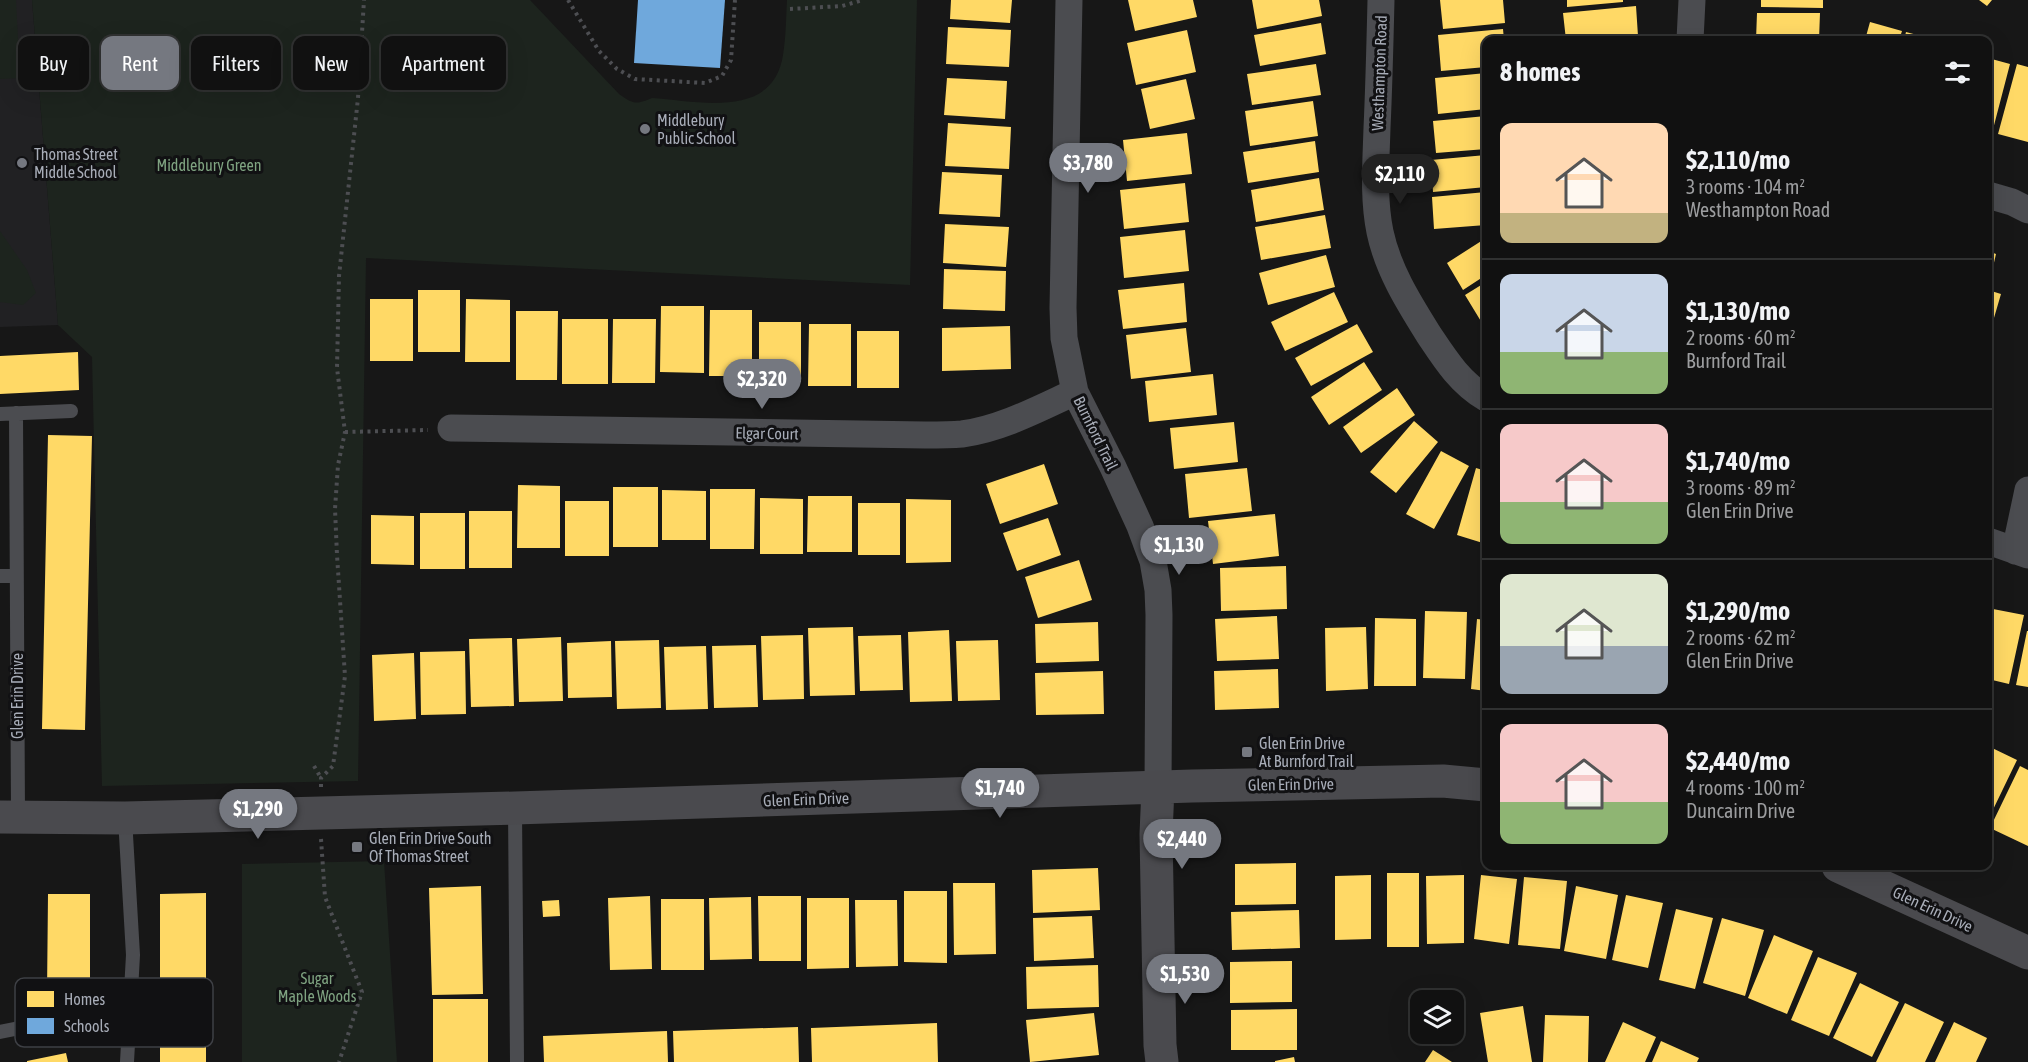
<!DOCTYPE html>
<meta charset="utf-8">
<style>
body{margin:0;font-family:"Asap Condensed",sans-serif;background:#1e1f1f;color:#f1f3f6;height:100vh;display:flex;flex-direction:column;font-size:22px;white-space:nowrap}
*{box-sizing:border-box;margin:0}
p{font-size:20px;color:#9c9d9f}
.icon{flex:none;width:33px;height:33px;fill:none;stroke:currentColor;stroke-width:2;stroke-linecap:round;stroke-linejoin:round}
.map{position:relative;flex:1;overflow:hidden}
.panel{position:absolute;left:1482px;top:36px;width:510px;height:834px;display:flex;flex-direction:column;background:#111;border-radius:12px;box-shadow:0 6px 24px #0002,0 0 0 2px #303131}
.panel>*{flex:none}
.hud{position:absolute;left:18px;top:36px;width:570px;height:54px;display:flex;gap:12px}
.controls{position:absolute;left:1410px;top:990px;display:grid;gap:12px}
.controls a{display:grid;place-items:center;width:54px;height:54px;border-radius:12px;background:#111;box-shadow:0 6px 24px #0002,0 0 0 2px #303131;font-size:30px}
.price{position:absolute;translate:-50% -51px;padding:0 14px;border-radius:21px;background:#757880;color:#fff;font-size:20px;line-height:39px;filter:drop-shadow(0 2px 3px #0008)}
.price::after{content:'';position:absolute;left:50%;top:36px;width:18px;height:14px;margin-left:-9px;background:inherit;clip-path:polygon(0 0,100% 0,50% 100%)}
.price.current{background:#222;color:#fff}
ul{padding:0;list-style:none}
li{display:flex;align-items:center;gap:18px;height:150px;padding:0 18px}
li+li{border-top:2px solid #303131}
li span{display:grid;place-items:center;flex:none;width:168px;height:120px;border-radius:12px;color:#555}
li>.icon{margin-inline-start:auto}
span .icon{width:72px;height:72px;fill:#fffc;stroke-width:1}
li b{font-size:26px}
h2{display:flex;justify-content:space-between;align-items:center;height:72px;padding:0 18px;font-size:26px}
.chip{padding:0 21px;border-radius:12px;background:#111;box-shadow:0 6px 24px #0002,0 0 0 2px #303131;font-size:21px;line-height:54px}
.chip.current{background:#757880;color:#fff}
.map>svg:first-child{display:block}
.built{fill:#212123}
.green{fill:#1d241e}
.homes{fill:#ffd966}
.schools{fill:#6fa8dc}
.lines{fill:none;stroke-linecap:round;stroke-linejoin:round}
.path{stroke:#4d4e52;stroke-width:4;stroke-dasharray:3 4.5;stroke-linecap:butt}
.lane{stroke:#4b4c50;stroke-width:14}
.street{stroke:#4b4c50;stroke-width:27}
.secondary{stroke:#4a4a4e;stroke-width:33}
.poi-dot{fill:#757880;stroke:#111113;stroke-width:2}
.labels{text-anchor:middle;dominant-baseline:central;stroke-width:6;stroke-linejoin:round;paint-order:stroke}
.street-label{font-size:16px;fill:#a8adb8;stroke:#111113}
.poi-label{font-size:16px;fill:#a8adb8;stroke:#111113;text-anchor:start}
.park-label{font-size:16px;fill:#7fa381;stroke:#111113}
.key{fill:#111113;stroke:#3e4045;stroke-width:1.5}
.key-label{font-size:16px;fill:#a8adb8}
</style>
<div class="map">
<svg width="2028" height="1062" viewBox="0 0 2028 1062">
<rect width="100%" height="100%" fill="#171717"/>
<path class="built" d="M 0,0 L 32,0 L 58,325 L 0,327 Z"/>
<path class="green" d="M 0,0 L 16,0 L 20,78 L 0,79 Z
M 32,0 L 530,0 L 619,94 C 633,104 636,105 652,98 C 698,101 773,120 783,55 C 786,37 786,18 787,0 L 917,0 L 910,285 L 366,258 L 358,781 L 102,786 L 92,357 L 58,325 Z
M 0,231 L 27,270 L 36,293 L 23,305 L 0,302 Z
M 384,861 L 397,1062 L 242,1062 L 242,864 Z"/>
<path class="homes" d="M 951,0 L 1012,0 L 1010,23 L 950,19 Z
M 1128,0 L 1193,0 L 1197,17 L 1135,31 Z
M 1252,0 L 1319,0 L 1322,16 L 1257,29 Z
M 1440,0 L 1503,0 L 1505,23 L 1443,29 Z
M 1567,0 L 1623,0 L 1623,2 L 1567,7 Z
M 1761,0 L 1823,0 L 1823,8 L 1761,7 Z
M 1979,0 L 1992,0 L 1987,6 Z
M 1636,6 L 1638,36 L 1594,40 L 1566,40 L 1563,13 Z
M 1757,13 L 1820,13 L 1819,40 L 1756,40 Z
M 1870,22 L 1902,31 L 1899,40 L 1865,40 Z
M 1321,23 L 1326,54 L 1260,66 L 1254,35 Z
M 948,27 L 1011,30 L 1009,67 L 946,64 Z
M 1503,29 L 1504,40 L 1486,40 L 1486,67 L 1441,71 L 1438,35 Z
M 1187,30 L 1196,72 L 1136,85 L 1127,43 Z
M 1906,32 L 1936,40 L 1904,40 Z
M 1988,58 L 2010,64 L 1992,133 L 1988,132 Z
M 1316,64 L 1321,95 L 1252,105 L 1247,74 Z
M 2017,64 L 2028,67 L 2028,142 L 1998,134 Z
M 1486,73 L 1486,109 L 1438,114 L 1435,78 Z
M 947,78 L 1007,81 L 1005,119 L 944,115 Z
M 1186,79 L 1195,119 L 1150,129 L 1141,89 Z
M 1313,101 L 1318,136 L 1250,146 L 1245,111 Z
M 1486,116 L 1486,149 L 1436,153 L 1433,121 Z
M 948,123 L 1011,127 L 1009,169 L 945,166 Z
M 1187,133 L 1192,174 L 1127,181 L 1123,140 Z
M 1315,141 L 1319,172 L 1248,183 L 1243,152 Z
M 1486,155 L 1486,187 L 1433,192 L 1431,160 Z
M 942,172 L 1002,175 L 1000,217 L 939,214 Z
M 1319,178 L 1324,210 L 1256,222 L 1251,190 Z
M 1185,183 L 1189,222 L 1124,229 L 1120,190 Z
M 1486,192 L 1486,225 L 1434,229 L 1432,197 Z
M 1325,215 L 1331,248 L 1261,260 L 1255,227 Z
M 945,224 L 1009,227 L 1006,267 L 943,263 Z
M 1185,230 L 1189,271 L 1124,278 L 1120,237 Z
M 1486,238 L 1486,275 L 1463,290 L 1447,263 Z
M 1988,251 L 1996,254 L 1990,280 L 1988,280 Z
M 1326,255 L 1335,287 L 1268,305 L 1259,273 Z
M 944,269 L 1006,271 L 1005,311 L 943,309 Z
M 1486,282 L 1486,320 L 1482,323 L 1465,295 Z
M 1184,283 L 1187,322 L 1123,329 L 1118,290 Z
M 418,290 L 460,290 L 460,352 L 418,352 Z
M 1988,290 L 2001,294 L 1989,335 L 1988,335 Z
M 1334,292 L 1348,322 L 1285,351 L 1271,322 Z
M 370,299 L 413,299 L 413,361 L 370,361 Z
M 466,299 L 510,300 L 510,362 L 465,362 Z
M 661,306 L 704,306 L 704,373 L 660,372 Z
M 710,310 L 752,310 L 752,376 L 709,376 Z
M 516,311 L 558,311 L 557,380 L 516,380 Z
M 562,319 L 608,319 L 608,384 L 562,384 Z
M 613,319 L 656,319 L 655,383 L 612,383 Z
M 759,322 L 801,322 L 801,382 L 759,381 Z
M 809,324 L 851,324 L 851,386 L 808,386 Z
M 1357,324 L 1373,352 L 1311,386 L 1295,358 Z
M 1010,326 L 1011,369 L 942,371 L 942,328 Z
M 1186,328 L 1191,372 L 1131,379 L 1126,335 Z
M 857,331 L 899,331 L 899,388 L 857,388 Z
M 78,352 L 79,390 L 0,394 L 0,356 Z
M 1364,362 L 1382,390 L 1329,425 L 1311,397 Z
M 1213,374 L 1217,415 L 1149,422 L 1145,381 Z
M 1397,388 L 1415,415 L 1361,453 L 1343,427 Z
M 1414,421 L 1438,442 L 1396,493 L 1370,472 Z
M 1234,422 L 1238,462 L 1174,469 L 1170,428 Z
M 48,435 L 92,436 L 85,730 L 42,729 Z
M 1441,451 L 1469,466 L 1434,529 L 1406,514 Z
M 1044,464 L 1058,504 L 1000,524 L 986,484 Z
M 1247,468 L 1252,511 L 1189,518 L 1185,474 Z
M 1476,468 L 1486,471 L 1486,544 L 1457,535 Z
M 518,485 L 560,486 L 560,548 L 517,548 Z
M 613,487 L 658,487 L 658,547 L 613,547 Z
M 710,489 L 755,489 L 754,549 L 710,549 Z
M 662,490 L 706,491 L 706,540 L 662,540 Z
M 808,496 L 852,496 L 852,552 L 807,552 Z
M 760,498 L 803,499 L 803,554 L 760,554 Z
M 906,499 L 951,500 L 951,562 L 906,563 Z
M 565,501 L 609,501 L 609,556 L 565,556 Z
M 858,503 L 900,503 L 900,555 L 858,555 Z
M 469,511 L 512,511 L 512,568 L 469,568 Z
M 420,513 L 465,513 L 465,569 L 420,569 Z
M 1275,514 L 1279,556 L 1213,564 L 1208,521 Z
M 371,515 L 414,516 L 414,565 L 371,564 Z
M 1048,518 L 1061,555 L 1017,571 L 1003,533 Z
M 1079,560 L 1092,600 L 1038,618 L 1025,577 Z
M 1286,566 L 1287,609 L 1221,611 L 1220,568 Z
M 1993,609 L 2024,615 L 2009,684 L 1988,679 L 1988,635 Z
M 1425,611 L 1467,612 L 1465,679 L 1423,678 Z
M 1277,616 L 1279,659 L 1217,661 L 1215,619 Z
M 1375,618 L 1416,619 L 1416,686 L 1374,686 Z
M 1477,619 L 1486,620 L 1486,691 L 1471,689 Z
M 1098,622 L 1099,661 L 1036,663 L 1035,624 Z
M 853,627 L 855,695 L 810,696 L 808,628 Z
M 1366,627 L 1368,689 L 1326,691 L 1325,628 Z
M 949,630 L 952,701 L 910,702 L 908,632 Z
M 2027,631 L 2028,631 L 2028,687 L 2016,685 Z
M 803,635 L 804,699 L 763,700 L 761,636 Z
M 901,635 L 903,690 L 860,691 L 858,636 Z
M 561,637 L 563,701 L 519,702 L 517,639 Z
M 512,638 L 514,706 L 471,707 L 469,639 Z
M 659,640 L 661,708 L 617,709 L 615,641 Z
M 998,640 L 1000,700 L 958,701 L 956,641 Z
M 611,641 L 612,697 L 568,698 L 567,643 Z
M 756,645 L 758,707 L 714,708 L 712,646 Z
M 706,646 L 708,709 L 666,710 L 664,647 Z
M 465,651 L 466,714 L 421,715 L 420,652 Z
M 414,653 L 416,719 L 374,721 L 372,655 Z
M 1278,669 L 1279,708 L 1215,710 L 1214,671 Z
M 1103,671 L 1104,714 L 1036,715 L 1035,673 Z
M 1988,746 L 2017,760 L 1988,820 Z
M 2020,766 L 2028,770 L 2028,846 L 1990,828 Z
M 1296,863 L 1296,904 L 1235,905 L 1235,864 Z
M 1098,868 L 1100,910 L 1033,913 L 1032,870 Z
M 1387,873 L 1419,873 L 1419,947 L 1387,947 Z
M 1371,875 L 1371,939 L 1335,940 L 1335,876 Z
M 1464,875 L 1464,943 L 1427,944 L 1426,876 Z
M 1481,875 L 1517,879 L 1509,944 L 1474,939 Z
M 1524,877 L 1567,881 L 1560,949 L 1518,945 Z
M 953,883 L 995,883 L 996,954 L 954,955 Z
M 481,886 L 483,994 L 432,995 L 429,888 Z
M 1576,886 L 1618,895 L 1606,959 L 1564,951 Z
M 904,891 L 947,891 L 947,963 L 904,962 Z
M 206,893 L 206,1062 L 160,1062 L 160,894 Z
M 48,894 L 90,894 L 90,993 L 47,993 Z
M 1626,895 L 1663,903 L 1648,968 L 1612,960 Z
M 650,896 L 652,969 L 610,970 L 608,898 Z
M 758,896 L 801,896 L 801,961 L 759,961 Z
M 751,897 L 752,959 L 710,960 L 709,898 Z
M 807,898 L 849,898 L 849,968 L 807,969 Z
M 661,899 L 704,899 L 704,970 L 661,970 Z
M 559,900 L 560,916 L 543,917 L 542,901 Z
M 855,900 L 897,900 L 898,966 L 856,967 Z
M 1676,909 L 1713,918 L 1695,989 L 1659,980 Z
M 1299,910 L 1300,948 L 1232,950 L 1231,912 Z
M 1092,916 L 1094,958 L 1034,961 L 1033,918 Z
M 1722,918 L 1764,930 L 1745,996 L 1703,983 Z
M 1774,935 L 1813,951 L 1787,1014 L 1748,998 Z
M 1818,957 L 1857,973 L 1829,1036 L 1791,1020 Z
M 1292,961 L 1292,1002 L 1230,1003 L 1230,962 Z
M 1098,965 L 1099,1007 L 1027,1009 L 1026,967 Z
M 1860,983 L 1899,1002 L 1872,1057 L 1833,1038 Z
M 433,999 L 488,999 L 488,1062 L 433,1062 Z
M 1905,1003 L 1944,1022 L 1925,1062 L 1876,1062 Z
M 1523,1006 L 1532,1062 L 1488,1062 L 1480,1013 Z
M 1297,1009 L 1297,1050 L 1231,1050 L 1231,1010 Z
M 1094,1013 L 1099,1055 L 1030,1062 L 1026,1020 Z
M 1545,1015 L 1589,1016 L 1588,1062 L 1543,1062 Z
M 1623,1022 L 1656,1037 L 1645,1062 L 1605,1062 Z
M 1954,1022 L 1987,1038 L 1976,1062 L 1935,1062 Z
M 937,1023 L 938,1062 L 812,1062 L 811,1028 Z
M 798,1027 L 799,1062 L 674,1062 L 673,1031 Z
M 667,1031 L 668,1062 L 544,1062 L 543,1036 Z
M 1661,1041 L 1699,1058 L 1697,1062 L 1652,1062 Z
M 1433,1050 L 1452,1062 L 1425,1062 Z
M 66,1053 L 68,1062 L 27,1062 L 27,1061 Z
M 1294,1057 L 1295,1062 L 1275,1062 L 1275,1061 Z"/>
<path class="schools" d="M 638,0 L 725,0 L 720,68 L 634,63 Z"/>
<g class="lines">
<path class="path" d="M 568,0 L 599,51 L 617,69 L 635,79 L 705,83 L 722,76 L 731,60 L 735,0
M 790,9 L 842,6 L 863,0
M 345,432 L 428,430
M 314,766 L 321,778
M 321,787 L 321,778 L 333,766 L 345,676 L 337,555 L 335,509 L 338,465 L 345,432 L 337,368 L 339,276 L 358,98 L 364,0
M 321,839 L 325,897 L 362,992 L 339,1062"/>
<path class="lane" d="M 16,413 L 18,816
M 0,414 L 71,411
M 0,576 L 16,576
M 515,808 L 517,1062
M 125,818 L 133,955 L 127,1062
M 0,1032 L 130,1006"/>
<path class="street" d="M 1069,0 L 1063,308 L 1064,338 L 1075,392 L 1113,467 L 1140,526 L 1153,561 L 1158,590 L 1159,615 L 1158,788
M 1381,0 C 1380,43 1379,85 1377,128 C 1376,162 1373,198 1380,232 C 1388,270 1409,303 1429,335 C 1445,359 1460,383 1486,398
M 1690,40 L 1692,0
M 1988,195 L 2012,202 L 2028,210
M 451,428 L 925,435 C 937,435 950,435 962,434 C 1001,429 1040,408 1075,392
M 1988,541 L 2028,555
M 2015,551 L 2028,490"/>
<path class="secondary" d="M 1158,788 L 1156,834 L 1160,1045 L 1162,1062
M 0,817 L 125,818 L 515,808 L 1192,786 L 1443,781 L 1486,785
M 1838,866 L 2028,953"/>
</g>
<g class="poi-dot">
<circle cx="645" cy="129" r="6"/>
<circle cx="22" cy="163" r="6"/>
<rect x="1241" y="746" width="12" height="12" rx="3"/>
<rect x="351" y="841" width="12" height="12" rx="3"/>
</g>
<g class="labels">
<g class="street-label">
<text transform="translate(1379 73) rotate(-88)">Westhampton Road</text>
<text transform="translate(767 433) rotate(1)">Elgar Court</text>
<text transform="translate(1096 433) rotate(64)">Burnford Trail</text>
<text transform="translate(17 696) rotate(-90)">Glen Erin Drive</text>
<text transform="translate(1291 784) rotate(-1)">Glen Erin Drive</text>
<text transform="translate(806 799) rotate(-2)">Glen Erin Drive</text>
<text transform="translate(1933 909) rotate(25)">Glen Erin Drive</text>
</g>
<g class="poi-label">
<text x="657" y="120">Middlebury<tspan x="657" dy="18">Public School</tspan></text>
<text x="34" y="154">Thomas Street<tspan x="34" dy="18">Middle School</tspan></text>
<text x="1259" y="743">Glen Erin Drive<tspan x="1259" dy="18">At Burnford Trail</tspan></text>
<text x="369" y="838">Glen Erin Drive South<tspan x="369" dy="18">Of Thomas Street</tspan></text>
</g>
<g class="park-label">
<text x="209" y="165">Middlebury Green</text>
<text x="317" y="978">Sugar<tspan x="317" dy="18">Maple Woods</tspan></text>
</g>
</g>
<rect x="15" y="978" width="198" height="69" rx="9" class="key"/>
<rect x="27" y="991" width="27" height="16" fill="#ffd966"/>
<rect x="27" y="1018" width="27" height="16" fill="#6fa8dc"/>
<g class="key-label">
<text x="64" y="1005">Homes</text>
<text x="64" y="1032">Schools</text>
</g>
</svg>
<div class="controls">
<a><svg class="icon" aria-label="layers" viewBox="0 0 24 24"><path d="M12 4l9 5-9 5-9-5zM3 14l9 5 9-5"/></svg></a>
</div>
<b class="price" style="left:1088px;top:194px">$3,780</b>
<b class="price current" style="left:1400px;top:205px">$2,110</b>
<b class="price" style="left:762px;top:410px">$2,320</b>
<b class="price" style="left:1179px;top:576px">$1,130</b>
<b class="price" style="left:1000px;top:819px">$1,740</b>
<b class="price" style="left:258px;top:840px">$1,290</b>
<b class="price" style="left:1182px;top:870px">$2,440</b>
<b class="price" style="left:1185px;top:1005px">$1,530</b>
<div class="hud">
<a class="chip">Buy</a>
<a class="chip current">Rent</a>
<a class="chip">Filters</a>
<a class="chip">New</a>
<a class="chip">Apartment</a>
</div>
<section class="panel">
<h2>8 homes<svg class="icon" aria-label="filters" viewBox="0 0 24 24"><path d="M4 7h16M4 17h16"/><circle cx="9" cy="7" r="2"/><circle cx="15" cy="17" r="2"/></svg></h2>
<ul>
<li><span style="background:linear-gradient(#ffd9b3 75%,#c2b280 0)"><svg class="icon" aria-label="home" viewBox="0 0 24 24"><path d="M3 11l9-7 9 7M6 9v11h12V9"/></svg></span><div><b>$2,110/mo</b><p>3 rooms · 104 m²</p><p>Westhampton Road</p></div></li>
<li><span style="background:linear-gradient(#c9d6e8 65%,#8fb573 0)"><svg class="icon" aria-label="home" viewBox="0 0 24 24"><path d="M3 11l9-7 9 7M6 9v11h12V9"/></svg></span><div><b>$1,130/mo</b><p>2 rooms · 60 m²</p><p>Burnford Trail</p></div></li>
<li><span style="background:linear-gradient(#f6c9c9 65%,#8fb573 0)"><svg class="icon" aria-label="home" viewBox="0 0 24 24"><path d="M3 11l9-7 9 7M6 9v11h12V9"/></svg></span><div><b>$1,740/mo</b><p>3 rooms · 89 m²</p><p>Glen Erin Drive</p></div></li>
<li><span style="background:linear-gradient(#dfe7d0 60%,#9aa5b1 0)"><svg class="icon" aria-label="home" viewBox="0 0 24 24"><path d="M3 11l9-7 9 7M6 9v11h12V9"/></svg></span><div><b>$1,290/mo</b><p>2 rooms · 62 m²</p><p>Glen Erin Drive</p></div></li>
<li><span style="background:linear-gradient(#f6c9c9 65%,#8fb573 0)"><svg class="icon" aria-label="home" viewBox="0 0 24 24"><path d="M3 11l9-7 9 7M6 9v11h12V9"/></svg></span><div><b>$2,440/mo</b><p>4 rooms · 100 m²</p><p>Duncairn Drive</p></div></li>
</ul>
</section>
</div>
